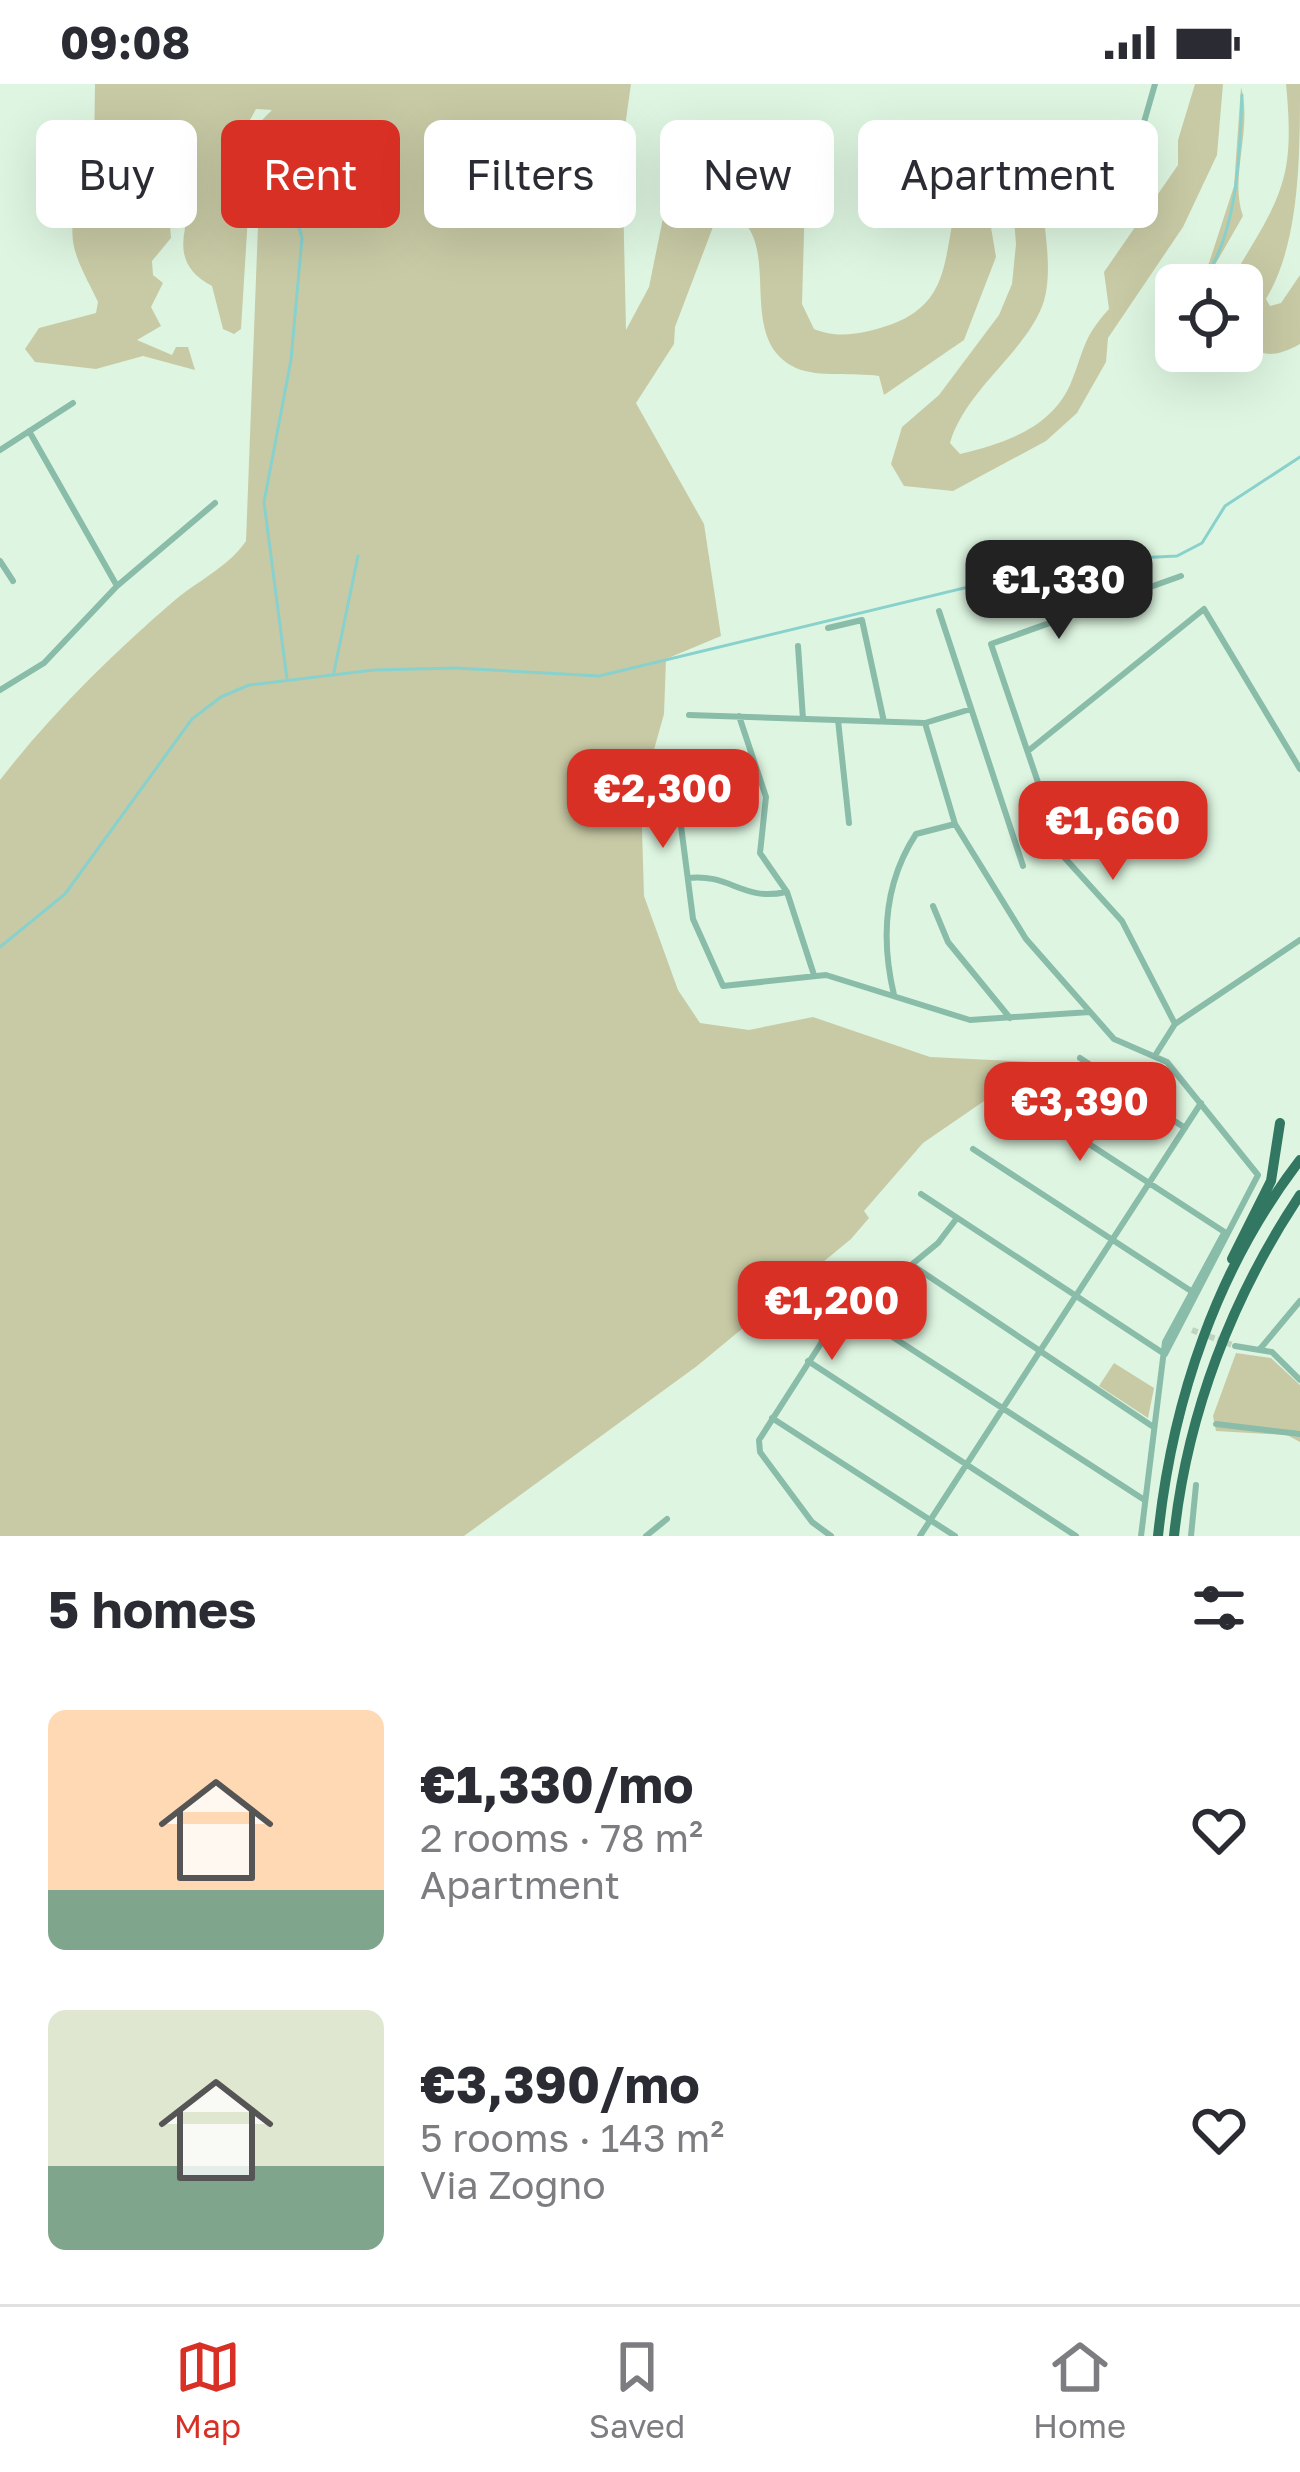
<!DOCTYPE html>
<meta charset="utf-8">
<style>
body{margin:0;font-family:"Golos Text",sans-serif;background:#f2f2f3;color:#2b2b33;height:100vh;display:flex;flex-direction:column;font-size:45px;white-space:nowrap}
*{box-sizing:border-box;margin:0}
p{font-size:39px;color:#7c7c81}
.icon{flex:none;width:66px;height:66px;fill:none;stroke:currentColor;stroke-width:2;stroke-linecap:round;stroke-linejoin:round}
.map{position:relative;height:1452px;overflow:hidden}
.details{display:flex;flex-direction:column;background:#fff;flex:1}
.details>*{flex:none}
.banner{position:absolute;left:36px;top:36px;width:1230px;height:108px;display:flex;gap:24px}
.tools{position:absolute;left:1155px;top:180px;display:grid;gap:24px}
.tools a{display:grid;place-items:center;width:108px;height:108px;border-radius:18px;background:#fff;box-shadow:0 12px 48px #0002;font-size:60px}
.price{position:absolute;translate:-50% -102px;padding:0 27px;border-radius:24px;background:#d93025;color:#fff;font-size:39px;line-height:78px;filter:drop-shadow(0 3px 6px #0008)}
.price::after{content:'';position:absolute;left:50%;top:72px;width:36px;height:27px;margin-left:-18px;background:inherit;clip-path:polygon(0 0,100% 0,50% 100%)}
.price.selected{background:#222;color:#fff}
ul{padding:0;list-style:none}
li{display:flex;align-items:center;gap:36px;height:300px;padding:0 48px}
li span{display:grid;place-items:center;flex:none;width:336px;height:240px;border-radius:18px;color:#555}
li>.icon{margin-inline-start:auto}
span .icon{width:144px;height:144px;fill:#fffc;stroke-width:1}
li b{font-size:51px}
h2{display:flex;justify-content:space-between;align-items:center;height:144px;padding:0 48px;font-size:51px}
.pill{padding:0 42px;border-radius:18px;background:#fff;box-shadow:0 12px 48px #0002;font-size:42px;line-height:108px}
.pill.selected{background:#d93025;color:#fff}
.status{display:flex;justify-content:space-between;align-items:center;height:84px;padding:0 60px;background:#fff;direction:ltr}
.status svg{height:33px;fill:currentColor}
.tabs{display:flex;justify-content:space-around;align-items:center;height:168px;border-top:3px solid #e1e1e2;background:#fff;font-size:33px;color:#7c7c81}
.tabs a{display:grid;justify-items:center;gap:6px}
.tabs .selected{color:#d93025}
.map>svg:first-child{display:block}
.green{fill:#c8caa5}
.lines{fill:none;stroke-linecap:round;stroke-linejoin:round}
.stream{stroke:#89d1cc;stroke-width:3}
.minor-tunnel{stroke:#bed3c1;stroke-width:6;stroke-dasharray:6 3;stroke-linecap:butt}
.minor{stroke:#8abcaa;stroke-width:6}
.motorway{stroke:#317761;stroke-width:10}
</style>
<div class="status"><b>09:08</b><svg viewBox="0 0 49 12"><path d="M0 12V9h3v3zM5 12V6h3v6zM10 12V3h3v9zM15 12V0h3v12zM26 1h20v11H26zM47 4h2v5h-2z"/></svg></div>
<div class="map">
<svg width="1300" height="1452" viewBox="0 0 1300 1452">
<rect width="100%" height="100%" fill="#def6e1"/>
<path class="green" d="M 95,0 L 631,0 L 622,64 L 626,246 L 649,203 L 669,105 L 667,73 L 677,57 L 721,53 L 735,64 L 749,91 L 768,94 L 805,114 L 802,220 L 814,245 C 834,253 850,251 869,247 C 956,227 940,177 959,111 C 964,90 976,70 983,49 L 1006,68 L 987,120 L 996,173 L 964,256 L 884,311 L 879,292 C 853,288 819,294 796,284 C 729,254 792,146 723,126 L 716,135 L 675,243 L 674,260 L 636,319 L 704,440 L 721,552 L 666,575 L 664,630 L 641,712 L 644,812 L 678,906 L 700,939 L 749,946 L 813,933 L 930,973 L 1031,978 L 1032,984 L 923,1059 L 864,1127 L 869,1134 L 851,1155 L 697,1282 L 464,1452 L 0,1452 L 0,696 C 51,630 112,570 175,516 C 199,496 228,483 246,457 L 262,36 L 272,26 L 256,25 L 250,36 L 255,104 L 248,132 L 241,245 L 234,250 L 223,245 L 212,202 C 144,166 224,106 180,66 L 183,109 L 172,120 L 158,102 L 140,129 L 170,142 L 171,154 L 152,177 L 153,191 L 163,199 L 151,223 L 161,242 L 137,256 L 172,271 L 176,263 L 188,263 L 195,286 L 143,272 L 96,285 L 35,278 L 25,265 L 39,244 L 96,229 L 98,218 C 74,168 63,158 82,101 L 129,107 L 141,96 L 94,69 Z
M 1195,0 L 1223,0 L 1217,71 L 1183,143 L 1108,254 L 1106,278 L 1077,329 L 1046,357 L 953,407 L 904,402 L 891,380 L 902,343 L 939,311 L 999,231 L 1012,200 L 1016,160 L 1012,112 L 1027,107 L 1030,125 L 1037,111 L 1042,112 C 1044,145 1053,186 1044,217 C 1028,267 966,304 950,359 L 960,370 C 1004,359 1050,345 1070,301 C 1084,268 1082,254 1109,225 L 1104,188 L 1178,81 L 1178,56 Z
M 1286,0 L 1300,0 C 1300,72 1300,159 1266,215 L 1270,222 L 1281,219 L 1300,191 L 1300,260 C 1243,292 1242,240 1242,201 L 1234,201 L 1234,191 C 1283,111 1295,93 1286,0 Z
M 1241,3 C 1253,44 1229,94 1243,132 L 1208,193 L 1202,201 L 1192,201 L 1209,179 L 1234,102 Z
M 1236,1269 L 1271,1274 L 1300,1301 L 1300,1358 L 1287,1351 L 1216,1347 L 1213,1332 Z
M 1114,1279 L 1154,1304 L 1148,1334 L 1099,1302 Z"/>
<g class="lines">
<path class="stream" d="M 274,55 L 302,154 L 291,276 L 264,418 L 287,595
M 1199,201 C 1238,156 1240,68 1242,11
M 1182,267 L 1184,283
M 334,588 L 358,472
M 0,863 L 65,810 L 192,635 L 221,613 L 249,601 L 374,586 L 455,584 L 599,592 L 1076,477 L 1177,472 L 1202,459 L 1225,422 L 1300,373"/>
<path class="minor-tunnel" d="M 1192,1246 L 1235,1262"/>
<path class="minor" d="M 997,56 L 1040,84 L 1131,59 L 1140,52 L 1155,0
M 29,347 L 117,502
M 0,366 L 73,319
M 0,477 L 13,497
M 939,527 L 1023,782
M 828,544 L 862,536 L 884,638
M 798,562 L 803,635
M 0,606 L 44,579 L 117,502 L 215,419
M 689,631 L 925,639 L 971,625
M 739,632 L 766,713 L 760,769 L 787,808 L 814,891
M 838,636 L 849,739
M 925,639 L 955,740 L 1026,855 L 1114,955 L 1167,978 L 1258,1091 L 1165,1270
M 1028,667 L 1204,525 L 1300,685
M 680,734 L 693,835 L 723,902 L 826,891 L 970,936 L 1090,928
M 688,794 C 730,789 743,818 786,808
M 933,822 L 948,858 L 1010,934
M 894,911 C 881,856 884,799 916,750 L 955,740
M 1175,940 L 1122,837 L 1063,772 L 991,560 L 1181,492
M 1156,970 L 1175,940 L 1300,856
M 1080,974 L 1185,1044
M 1032,1023 L 1226,1149
M 973,1065 L 1191,1207
M 921,1110 L 1163,1269
M 912,1181 L 1152,1342
M 854,1228 L 1143,1415
M 1235,1262 L 1272,1268 L 1300,1296
M 1260,1265 L 1300,1217
M 808,1277 L 1076,1452
M 772,1334 L 955,1452
M 1216,1340 L 1300,1350
M 646,1452 L 667,1435
M 831,1452 L 812,1438 L 760,1368 L 759,1356 L 827,1250 L 938,1159 L 957,1134
M 920,1452 L 1201,1019
M 1141,1452 L 1165,1258 L 1223,1151
M 1191,1452 L 1196,1401"/>
<path class="motorway" d="M 1232,1175 L 1271,1097 L 1280,1039
M 1158,1452 C 1172,1317 1217,1184 1300,1076
M 1174,1452 C 1187,1330 1232,1213 1300,1111"/>
</g>
</svg>
<div class="tools">
<a><svg class="icon" aria-label="locate" viewBox="0 0 24 24"><circle cx="12" cy="12" r="6"/><path d="M12 2v4M12 18v4M2 12h4M18 12h4"/></svg></a>
</div>
<b class="price selected" style="left:1059px;top:558px">€1,330</b>
<b class="price" style="left:663px;top:767px">€2,300</b>
<b class="price" style="left:1113px;top:799px">€1,660</b>
<b class="price" style="left:1080px;top:1080px">€3,390</b>
<b class="price" style="left:832px;top:1279px">€1,200</b>
<div class="banner">
<a class="pill">Buy</a>
<a class="pill selected">Rent</a>
<a class="pill">Filters</a>
<a class="pill">New</a>
<a class="pill">Apartment</a>
</div>
</div>
<section class="details">
<h2>5 homes<svg class="icon" aria-label="filters" viewBox="0 0 24 24"><path d="M4 7h16M4 17h16"/><circle cx="9" cy="7" r="2"/><circle cx="15" cy="17" r="2"/></svg></h2>
<ul>
<li><span style="background:linear-gradient(#ffd9b3 75%,#7fa58c 0)"><svg class="icon" aria-label="home" viewBox="0 0 24 24"><path d="M3 11l9-7 9 7M6 9v11h12V9"/></svg></span><div><b>€1,330/mo</b><p>2 rooms · 78 m²</p><p>Apartment</p></div><svg class="icon" aria-label="heart" viewBox="0 0 24 24"><path d="M12 20l-8-8c-3-5 5-10 8-4 3-6 11-1 8 4z"/></svg></li>
<li><span style="background:linear-gradient(#dfe7d0 65%,#7fa58c 0)"><svg class="icon" aria-label="home" viewBox="0 0 24 24"><path d="M3 11l9-7 9 7M6 9v11h12V9"/></svg></span><div><b>€3,390/mo</b><p>5 rooms · 143 m²</p><p>Via Zogno</p></div><svg class="icon" aria-label="heart" viewBox="0 0 24 24"><path d="M12 20l-8-8c-3-5 5-10 8-4 3-6 11-1 8 4z"/></svg></li>
</ul>
</section>
<nav class="tabs">
<a class="selected"><svg class="icon" aria-label="map" viewBox="0 0 24 24"><path d="M3 6l6-2 6 2 6-2v14l-6 2-6-2-6 2zM9 4v14M15 6v14"/></svg>Map</a>
<a><svg class="icon" aria-label="saved" viewBox="0 0 24 24"><path d="M7 4h10v16l-5-4-5 4z"/></svg>Saved</a>
<a><svg class="icon" aria-label="home" viewBox="0 0 24 24"><path d="M3 11l9-7 9 7M6 9v11h12V9"/></svg>Home</a>
</nav>
